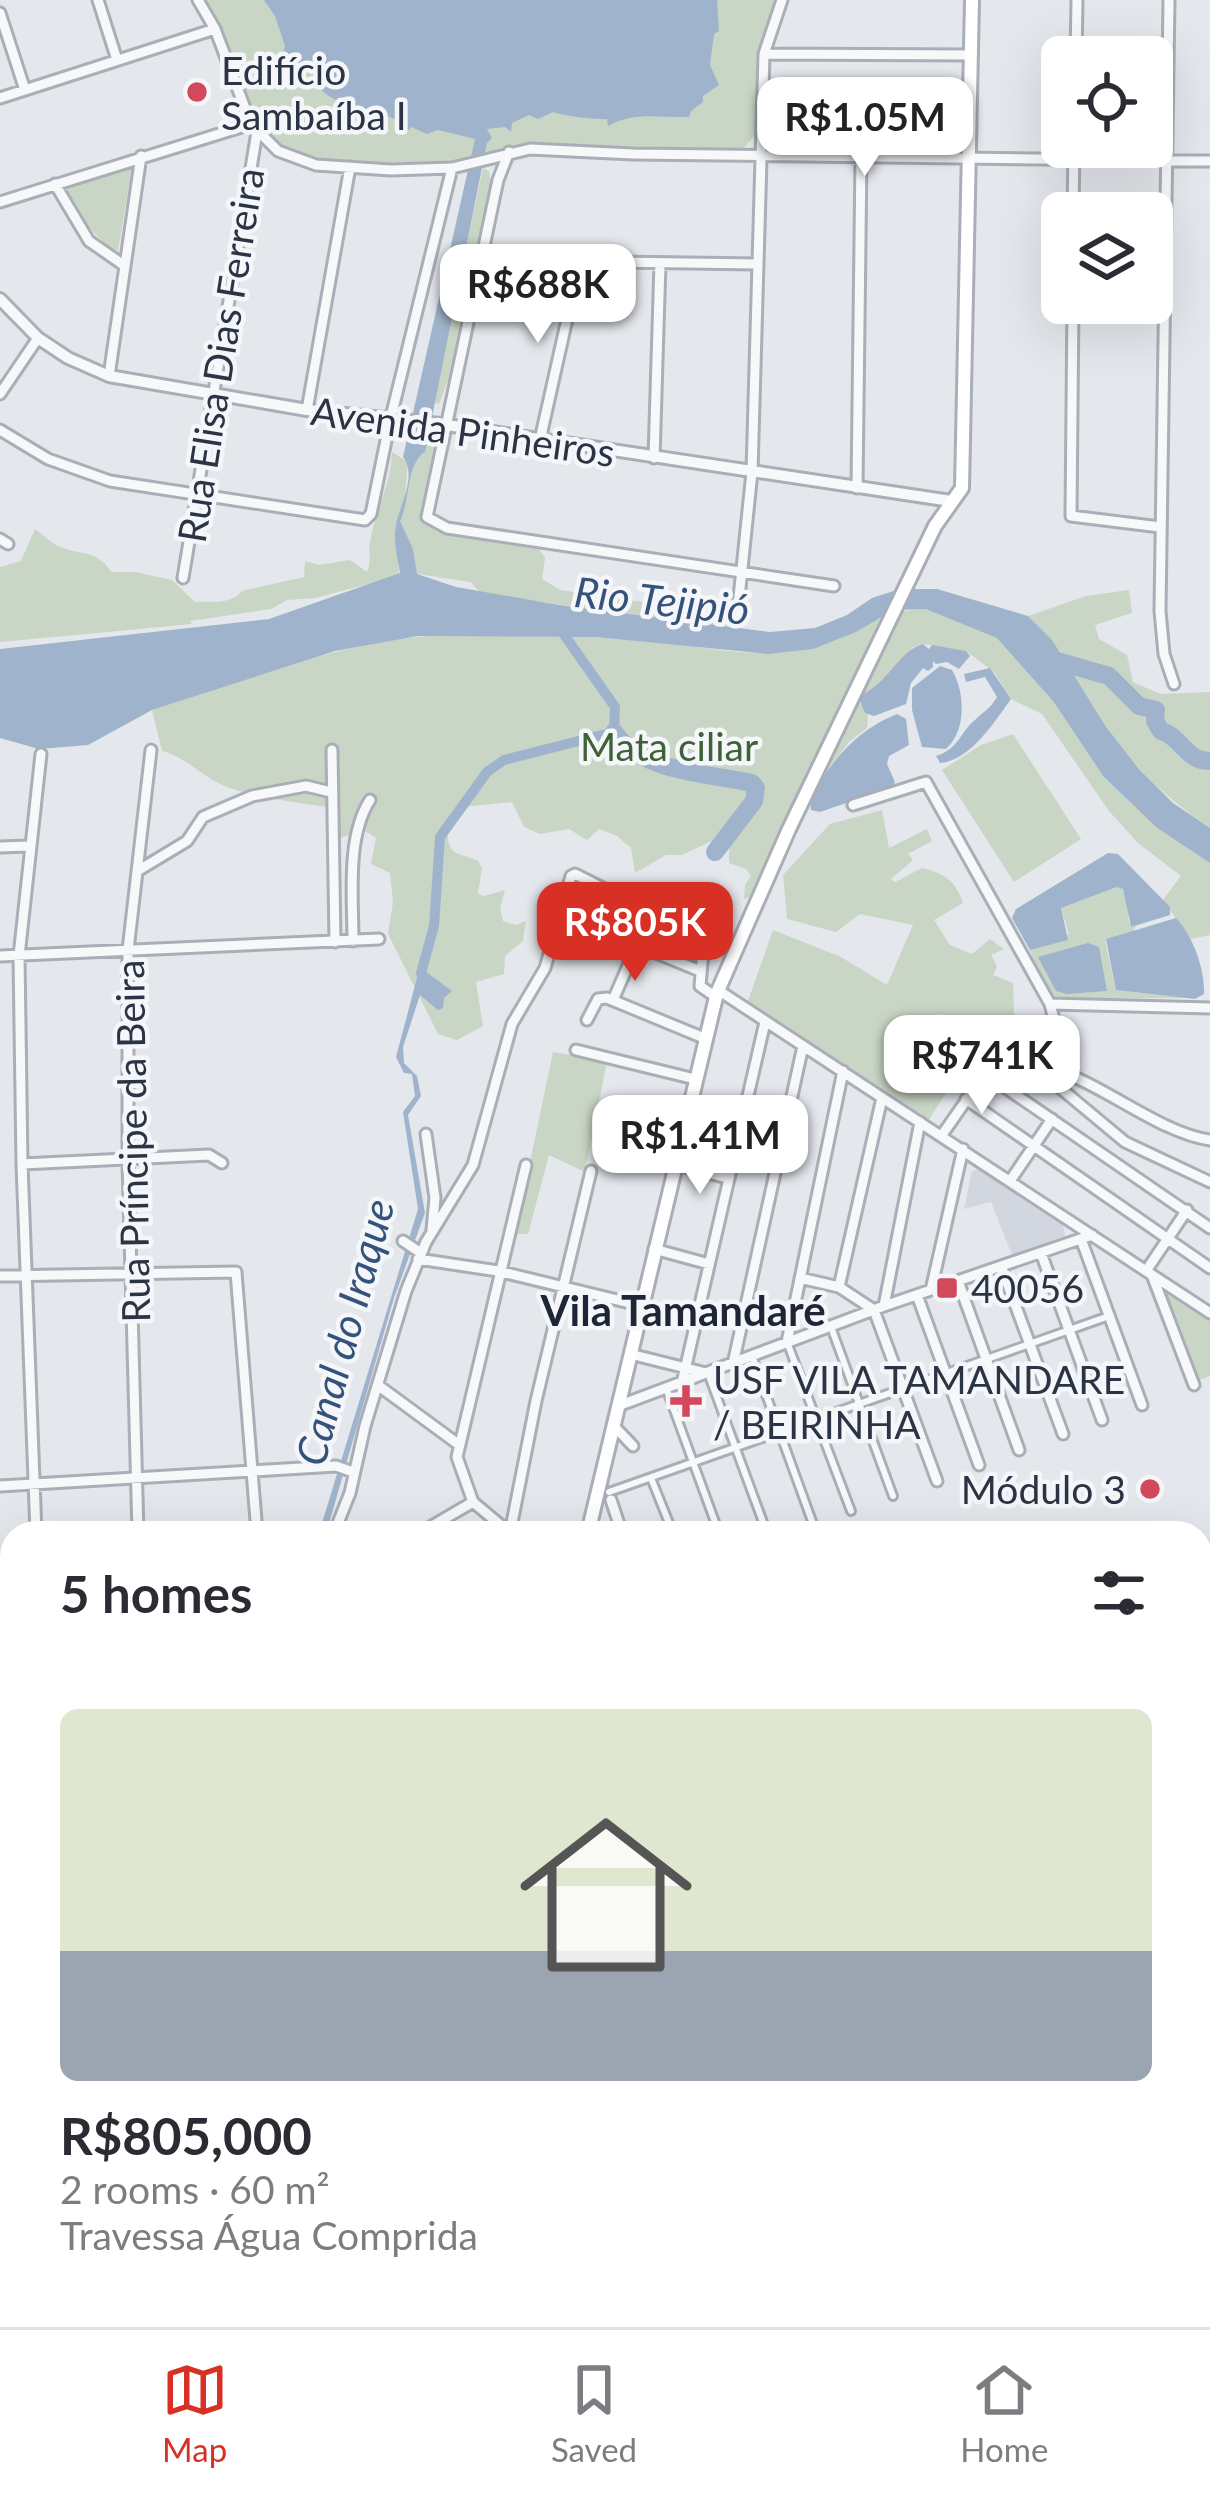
<!DOCTYPE html>
<meta charset="utf-8">
<style>
body{margin:0;font-family:Lato,sans-serif;background:#f7f7f7;color:#2b2b33;height:100vh;display:flex;flex-direction:column;font-size:45px;white-space:nowrap}
*{box-sizing:border-box;margin:0}
p{font-size:39px;color:#7c7c81}
.icon{flex:none;width:66px;height:66px;fill:none;stroke:currentColor;stroke-width:2;stroke-linecap:round;stroke-linejoin:round}
.map{position:relative;flex:1;overflow:hidden}
.sheet{position:absolute;left:0px;top:1521px;width:1212px;height:807px;display:flex;flex-direction:column;background:#fff;border-radius:36px 36px 0 0;box-shadow:0 12px 48px #0002}
.sheet>*{flex:none}
.fabs{position:absolute;left:1041px;top:36px;display:grid;gap:24px}
.fabs a{display:grid;place-items:center;width:132px;height:132px;border-radius:18px;background:#fff;box-shadow:0 12px 48px #0002;font-size:60px}
.price{position:absolute;translate:-50% -102px;padding:0 27px;border-radius:24px;background:#fff;color:#222;font-size:39px;line-height:78px;filter:drop-shadow(0 3px 6px #0008)}
.price::after{content:'';position:absolute;left:50%;top:72px;width:36px;height:27px;margin-left:-18px;background:inherit;clip-path:polygon(0 0,100% 0,50% 100%)}
.price.active{background:#d93025;color:#fff}
ul{padding:0;list-style:none}
li{display:grid;align-content:center;gap:24px;height:636px;padding:0 60px}
li span{display:grid;place-items:center;height:372px;border-radius:18px;color:#555}
li>.icon{margin-inline-start:auto}
span .icon{width:216px;height:216px;fill:#fffc;stroke-width:1}
li b{font-size:51px}
h2{display:flex;justify-content:space-between;align-items:center;height:144px;padding:0 60px;font-size:51px}
.menu{display:flex;justify-content:space-around;align-items:center;height:168px;border-top:3px solid #e1e1e2;background:#fff;font-size:33px;color:#7c7c81}
.menu a{display:grid;justify-items:center;gap:6px}
.menu .active{color:#d93025}
.map>svg:first-child{display:block}
.built{fill:#d2d6de}
.green{fill:#c9d6c5}
.water{fill:#9fb4cc}
.lines{fill:none;stroke-linecap:round;stroke-linejoin:round}
.canal{stroke:#9fb4cc;stroke-width:10}
.river{stroke:#9fb4cc;stroke-width:18}
.pedestrian-casing{stroke:#a9aeb7;stroke-width:12}
.minor-casing{stroke:#a9aeb7;stroke-width:15}
.tertiary-casing{stroke:#a9aeb7;stroke-width:16}
.secondary-casing{stroke:#a9aeb7;stroke-width:18}
.primary-casing{stroke:#a3abb8;stroke-width:20}
.pedestrian{stroke:#f7f8fa;stroke-width:6}
.minor{stroke:#f7f8fa;stroke-width:9}
.tertiary{stroke:#f7f8fa;stroke-width:10}
.secondary{stroke:#fff;stroke-width:12}
.primary{stroke:#fff;stroke-width:14}
.poi-dot{fill:#d1495b;stroke:#f4f6f9;stroke-width:4.5}
.labels{text-anchor:middle;dominant-baseline:central;stroke-width:9;stroke-linejoin:round;paint-order:stroke}
.poi-label{font-size:39px;fill:#2b3445;stroke:#f4f6f9;text-anchor:start}
.street-label{font-size:39px;fill:#2b3445;stroke:#f4f6f9}
.park-label{font-size:39px;fill:#3f6138;stroke:#f4f6f9}
.water-label{font-size:42px;font-style:italic;fill:#34527a;stroke:#f4f6f9}
.neighbourhood-label{font-size:42px;font-weight:bold;fill:#1d2536;stroke:#f4f6f9}
</style>
<div class="map">
<svg width="1210" height="2327" viewBox="0 0 1210 2327">
<rect width="100%" height="100%" fill="#e4e7ec"/>
<path class="built" d="M 978,1169 L 1063,1225 L 1065,1236 L 1012,1255 L 991,1202 L 964,1209 L 972,1171 Z"/>
<path class="green" d="M 201,0 L 778,0 L 760,54 L 756,134 L 742,150 L 519,146 L 451,164 L 323,162 L 279,149 L 253,123 Z
M 133,161 L 118,251 C 88,236 80,210 63,183 Z
M 483,168 L 489,171 L 492,192 L 454,364 L 439,404 L 433,402 Z
M 432,436 L 436,438 C 435,467 410,510 436,531 L 539,549 L 545,558 L 542,579 L 560,590 L 644,602 L 644,610 L 721,621 L 727,625 L 725,629 L 480,593 L 471,582 L 417,574 L 400,521 L 414,462 L 425,452 L 426,441 Z
M 392,452 L 408,462 L 404,508 L 395,526 L 399,576 L 315,598 L 287,600 L 271,609 L 190,621 L 192,624 L 0,642 L 0,567 L 21,561 L 35,529 C 42,534 51,543 60,547 C 80,555 99,550 111,572 L 135,572 L 172,580 L 195,602 C 210,601 232,605 242,591 L 304,577 L 305,561 L 319,565 L 350,560 L 367,572 C 372,560 368,554 370,542 C 375,511 391,485 392,452 Z
M 1129,590 L 1132,613 L 1095,625 L 1099,639 L 1127,655 L 1133,682 L 1160,694 L 1210,692 L 1210,828 C 1167,799 1132,766 1103,723 C 1078,686 1060,647 1028,616 L 1086,596 Z
M 926,608 L 997,637 L 1053,701 L 1103,776 L 1157,828 L 1210,863 L 1210,935 L 1190,939 L 1163,900 L 1181,876 L 1138,843 L 1109,811 L 1042,714 L 1011,699 L 994,672 L 966,651 L 923,644 L 913,647 L 874,690 L 860,694 L 859,701 L 868,715 L 867,728 L 849,742 L 821,779 L 810,773 L 806,775 L 796,821 L 755,895 L 744,899 L 745,885 L 751,876 L 746,869 L 729,863 L 729,845 L 720,837 L 682,855 L 666,855 L 635,873 L 631,848 L 617,836 L 599,829 L 587,840 L 569,829 L 540,834 L 524,827 L 512,802 L 461,807 L 447,827 C 449,860 456,850 478,861 L 482,868 L 478,894 L 484,896 L 505,890 L 500,909 L 503,921 L 516,925 L 526,921 L 523,941 L 505,956 L 504,974 L 476,982 L 483,1026 L 457,1040 L 438,1034 L 388,934 L 393,902 L 390,873 L 371,864 L 376,838 L 365,831 L 339,838 L 335,813 L 328,807 C 296,802 261,799 230,788 C 205,780 187,757 162,751 L 152,710 C 239,682 325,647 416,637 C 484,629 584,634 653,641 C 692,645 732,654 771,653 C 832,653 868,612 926,608 Z
M 1013,734 L 1081,839 L 1014,882 L 942,770 L 981,745 Z
M 882,810 L 889,848 L 927,829 L 932,841 L 908,854 L 913,860 L 891,879 L 895,882 L 922,868 C 944,873 956,881 963,903 L 934,920 L 950,945 L 972,954 L 990,939 L 1004,949 L 991,955 L 997,966 L 993,975 L 1013,983 L 1015,1036 L 989,1028 L 988,1016 L 964,1019 L 937,1014 L 941,1026 L 984,1034 L 928,1121 L 747,1004 L 773,930 L 841,957 L 887,985 L 913,925 L 860,914 L 836,932 L 787,919 L 783,875 L 830,824 Z
M 1120,886 C 1130,900 1125,914 1131,927 L 1136,926 L 1133,932 L 1105,941 L 1116,990 L 1187,998 L 1055,999 L 1045,989 L 1030,950 L 1069,934 L 1061,908 Z
M 553,1052 L 607,1061 L 585,1172 L 549,1155 L 528,1234 L 515,1234 Z
M 1166,1290 L 1210,1319 L 1210,1376 L 1197,1381 L 1163,1291 Z"/>
<path class="water" d="M 264,0 L 717,0 L 719,31 L 714,34 L 710,65 L 719,85 L 703,96 L 703,102 L 691,111 L 689,117 C 662,118 633,111 608,126 L 607,119 C 598,120 564,116 553,112 L 538,119 L 529,115 L 512,123 L 511,132 L 505,127 L 487,129 L 492,138 L 487,143 L 425,452 C 406,464 410,501 400,521 L 413,549 L 417,574 L 456,587 L 559,605 L 770,632 L 815,628 L 847,615 L 872,598 L 900,589 L 937,589 L 1028,616 L 1052,640 L 1106,727 L 1139,769 L 1173,803 L 1210,828 L 1210,863 L 1157,828 L 1103,776 L 1053,701 L 997,638 L 926,609 L 894,610 L 856,632 L 813,649 L 768,654 L 596,637 L 418,636 L 335,651 L 152,710 L 88,745 L 39,749 L 0,738 L 0,649 L 269,619 L 400,573 C 397,557 393,539 396,524 C 401,503 417,475 403,457 L 475,139 L 438,130 L 427,134 L 411,127 L 408,131 L 397,120 L 375,111 L 361,115 L 359,109 C 340,103 315,94 313,72 L 283,52 L 285,46 L 275,16 Z
M 923,644 L 929,649 L 932,645 L 966,651 L 970,656 L 959,669 L 947,662 L 936,664 L 933,661 L 933,667 L 928,671 L 923,668 L 911,683 L 906,704 L 874,716 L 865,713 L 858,696 C 888,686 897,651 923,644 Z
M 940,666 L 952,670 C 965,692 967,730 946,749 L 922,747 L 912,710 L 912,688 Z
M 990,668 L 1011,699 C 995,721 970,761 940,763 L 936,756 C 959,749 960,732 975,720 C 984,711 990,709 997,697 L 985,677 L 966,682 L 964,674 Z
M 897,714 L 906,719 L 909,745 L 889,756 L 887,764 L 895,782 L 892,787 L 820,812 L 811,810 L 810,799 C 832,760 855,731 897,714 Z
M 1108,853 L 1118,854 L 1170,907 L 1170,915 L 1131,927 L 1123,889 L 1117,887 L 1061,908 L 1068,940 L 1030,950 L 1012,918 L 1016,909 Z
M 1176,918 C 1193,936 1205,969 1204,994 L 1195,999 L 1116,990 L 1106,939 Z
M 1088,943 L 1099,947 L 1107,991 L 1067,994 L 1056,991 L 1038,957 Z
M 422,959 L 427,962 L 425,971 L 452,991 L 444,998 L 443,1008 L 438,1010 L 420,995 L 403,1047 L 404,1063 L 417,1076 L 421,1096 L 408,1115 L 425,1213 L 394,1298 L 328,1527 L 319,1533 L 418,1209 L 403,1112 L 415,1096 L 412,1074 L 404,1073 L 396,1057 Z"/>
<g class="lines">
<path class="canal" d="M 421,973 L 434,926 L 440,837 L 487,772 L 504,760 L 614,732 L 615,707 L 565,636
M 0,2147 L 12,2131"/>
<path class="river" d="M 1043,657 L 1109,676 L 1139,706 L 1156,710 L 1155,721 L 1161,731 C 1181,736 1186,762 1210,761
M 614,732 C 643,773 707,773 752,783 L 756,788 L 754,801 L 715,852"/>
<defs>
<path id="pedestrian" d="M 831,1327 L 893,1496
M 787,1342 L 851,1511
M 752,1356 L 813,1524
M 708,1373 L 767,1533
M 666,1388 L 719,1533
M 651,1478 L 673,1533
M 609,1492 L 1109,1316"/>
<path id="minor" d="M 98,0 L 117,60
M 198,0 L 215,29 L 251,124 L 278,151 L 316,165 L 391,170 L 452,168 L 530,149 L 633,154 L 1210,161
M 1169,0 L 1160,611 L 1164,654 L 1174,684
M 0,13 L 25,90
M 764,54 L 972,55
M 1076,57 L 1077,0
M 0,98 L 215,29
M 509,152 L 498,180 L 427,517 L 447,528 L 834,586
M 55,184 L 89,241 L 125,266
M 0,202 L 251,124
M 1073,213 L 1074,147
M 480,260 L 757,264
M 1073,303 L 1071,516 L 1160,527
M 109,376 L 141,156
M 0,394 L 38,338
M 307,410 L 350,167
M 0,430 L 48,459 L 110,481 L 365,520 L 371,514 L 390,421 L 452,168
M 540,440 L 580,261
M 654,458 L 660,263
M 857,488 L 861,157
M 0,539 L 8,544
M 183,578 L 257,132
M 737,617 L 752,472 L 764,54 L 782,0
M 332,750 L 335,942
M 853,805 L 926,782 L 1050,1004 L 1056,1027 L 1053,1082 L 1125,1142 L 1210,1182
M 0,847 L 29,846
M 139,870 L 187,841 L 203,817 L 252,796 L 306,786 L 331,792
M 353,941 C 353,898 346,837 370,800
M 0,956 L 379,939
M 718,990 L 1210,1313
M 613,1000 L 637,945 L 700,971
M 1050,1004 L 1210,1008
M 587,1020 L 598,999 L 607,998 L 704,1038
M 576,1050 L 695,1079
M 984,1073 L 1210,1228
M 966,1099 L 1210,1268
M 426,1134 L 435,1198 L 432,1230
M 942,1135 L 990,1066 C 1060,1041 1142,1131 1210,1140
M 22,1164 L 209,1155 L 222,1163
M 674,1164 L 727,1178
M 1010,1181 L 1052,1119
M 1081,1239 L 1142,1405
M 403,1241 L 421,1253
M 654,1249 L 709,1264
M 1041,1253 L 1102,1420
M 418,1259 L 498,1271 L 642,1306
M 1001,1266 L 1063,1434
M 1146,1271 L 1187,1210
M 1152,1275 L 1194,1385
M 0,1276 L 236,1272 L 257,1533
M 800,1278 L 839,1287 L 874,1310 L 937,1481
M 958,1281 L 1019,1450
M 839,1287 L 882,1098
M 931,1290 L 963,1149
M 917,1295 L 979,1465
M 884,1306 L 920,1122
M 787,1342 L 843,1071
M 630,1354 L 706,1373
M 733,1364 L 803,1046
M 682,1383 L 765,1022
M 379,1386 L 458,1444
M 618,1406 L 884,1306 L 1092,1235
M 613,1425 L 633,1446
M 0,1486 L 336,1466 L 353,1472
M 611,1500 L 622,1533
M 36,1533 L 22,1164 L 19,956 L 41,754
M 138,1533 L 128,1161 L 128,950 L 151,750
M 334,1533 L 350,1493 L 365,1426 L 406,1291 L 426,1242 L 473,1165 L 512,1024 L 545,968 L 571,876 L 575,874 L 704,939 L 700,986 L 716,997
M 420,1533 L 473,1502
M 510,1533 L 473,1502 L 457,1457 L 526,1165
M 510,1533 L 536,1401 L 591,1171
M 0,1646 L 12,1645
M 0,1900 L 12,1893
M 0,1980 L 12,1989
M 1200,2094 L 1210,2101
M 0,2096 L 12,2106
M 0,2162 L 12,2147
M 1200,2188 L 1210,2173
M 1200,2312 L 1210,2298
M 0,2313 L 12,2306
M 62,2316 L 62,2327
M 800,2316 L 817,2327
M 1105,2316 L 1122,2327
M 884,2327 L 892,2316
M 1016,2327 L 1023,2316"/>
<path id="tertiary" d="M 0,299 L 38,338 L 68,358 L 109,376 L 307,410 L 440,424 L 951,501
M 1200,2049 L 1210,2034
M 459,2327 L 460,2316
M 616,2327 L 646,2316"/>
<path id="secondary" d="M 588,1533 L 717,993 L 789,829 L 935,526 L 962,488 L 972,0"/>
<path id="primary" d="M 1200,1981 L 1210,1977
M 1200,2002 L 1210,1998
M 245,2327 L 275,2316
M 302,2327 L 332,2316"/>
</defs>
<use href="#pedestrian" class="pedestrian-casing"/>
<use href="#minor" class="minor-casing"/>
<use href="#tertiary" class="tertiary-casing"/>
<use href="#secondary" class="secondary-casing"/>
<use href="#primary" class="primary-casing"/>
<use href="#pedestrian" class="pedestrian"/>
<use href="#minor" class="minor"/>
<use href="#tertiary" class="tertiary"/>
<use href="#secondary" class="secondary"/>
<use href="#primary" class="primary"/>
</g>
<g class="poi-dot">
<circle cx="197" cy="92" r="12"/>
<rect x="935" y="1276" width="24" height="24" rx="6"/>
<path d="M680 1383h12v12h12v12h-12v12h-12v-12h-12v-12h12z"/>
<circle cx="1150" cy="1489" r="12"/>
</g>
<g class="labels">
<g class="poi-label">
<text x="221" y="70">Edifício<tspan x="221" dy="45">Sambaíba I</tspan></text>
<text x="971" y="1288">40056</text>
<text x="713" y="1379">USF VILA TAMANDARE<tspan x="713" dy="45">/ BEIRINHA</tspan></text>
<text x="1126" y="1489" text-anchor="end">Módulo 3</text>
</g>
<g class="street-label">
<text transform="translate(220 355) rotate(-81)">Rua Elisa Dias Ferreira</text>
<text transform="translate(463 431) rotate(8)">Avenida Pinheiros</text>
<text transform="translate(132 1141) rotate(-91)">Rua Príncipe da Beira</text>
</g>
<g class="park-label">
<text x="669" y="746">Mata ciliar</text>
</g>
<g class="water-label">
<text transform="translate(662 600) rotate(6)">Rio Tejipió</text>
<text transform="translate(344 1332) rotate(-75)">Canal do Iraque</text>
</g>
<g class="neighbourhood-label">
<text x="683" y="1310">Vila Tamandaré</text>
</g>
</g>
</svg>
<div class="fabs">
<a><svg class="icon" aria-label="locate" viewBox="0 0 24 24"><circle cx="12" cy="12" r="6"/><path d="M12 2v4M12 18v4M2 12h4M18 12h4"/></svg></a>
<a><svg class="icon" aria-label="layers" viewBox="0 0 24 24"><path d="M12 4l9 5-9 5-9-5zM3 14l9 5 9-5"/></svg></a>
</div>
<b class="price" style="left:865px;top:179px">R$1.05M</b>
<b class="price" style="left:538px;top:346px">R$688K</b>
<b class="price active" style="left:635px;top:984px">R$805K</b>
<b class="price" style="left:982px;top:1117px">R$741K</b>
<b class="price" style="left:700px;top:1197px">R$1.41M</b>
<section class="sheet">
<h2>5 homes<svg class="icon" aria-label="filters" viewBox="0 0 24 24"><path d="M4 7h16M4 17h16"/><circle cx="9" cy="7" r="2"/><circle cx="15" cy="17" r="2"/></svg></h2>
<ul>
<li><span style="background:linear-gradient(#dfe7d0 65%,#9aa5b1 0)"><svg class="icon" aria-label="home" viewBox="0 0 24 24"><path d="M3 11l9-7 9 7M6 9v11h12V9"/></svg></span><div><b>R$805,000</b><p>2 rooms · 60 m²</p><p>Travessa Água Comprida</p></div></li>
</ul>
</section>
</div>
<nav class="menu">
<a class="active"><svg class="icon" aria-label="map" viewBox="0 0 24 24"><path d="M3 6l6-2 6 2 6-2v14l-6 2-6-2-6 2zM9 4v14M15 6v14"/></svg>Map</a>
<a><svg class="icon" aria-label="saved" viewBox="0 0 24 24"><path d="M7 4h10v16l-5-4-5 4z"/></svg>Saved</a>
<a><svg class="icon" aria-label="home" viewBox="0 0 24 24"><path d="M3 11l9-7 9 7M6 9v11h12V9"/></svg>Home</a>
</nav>
